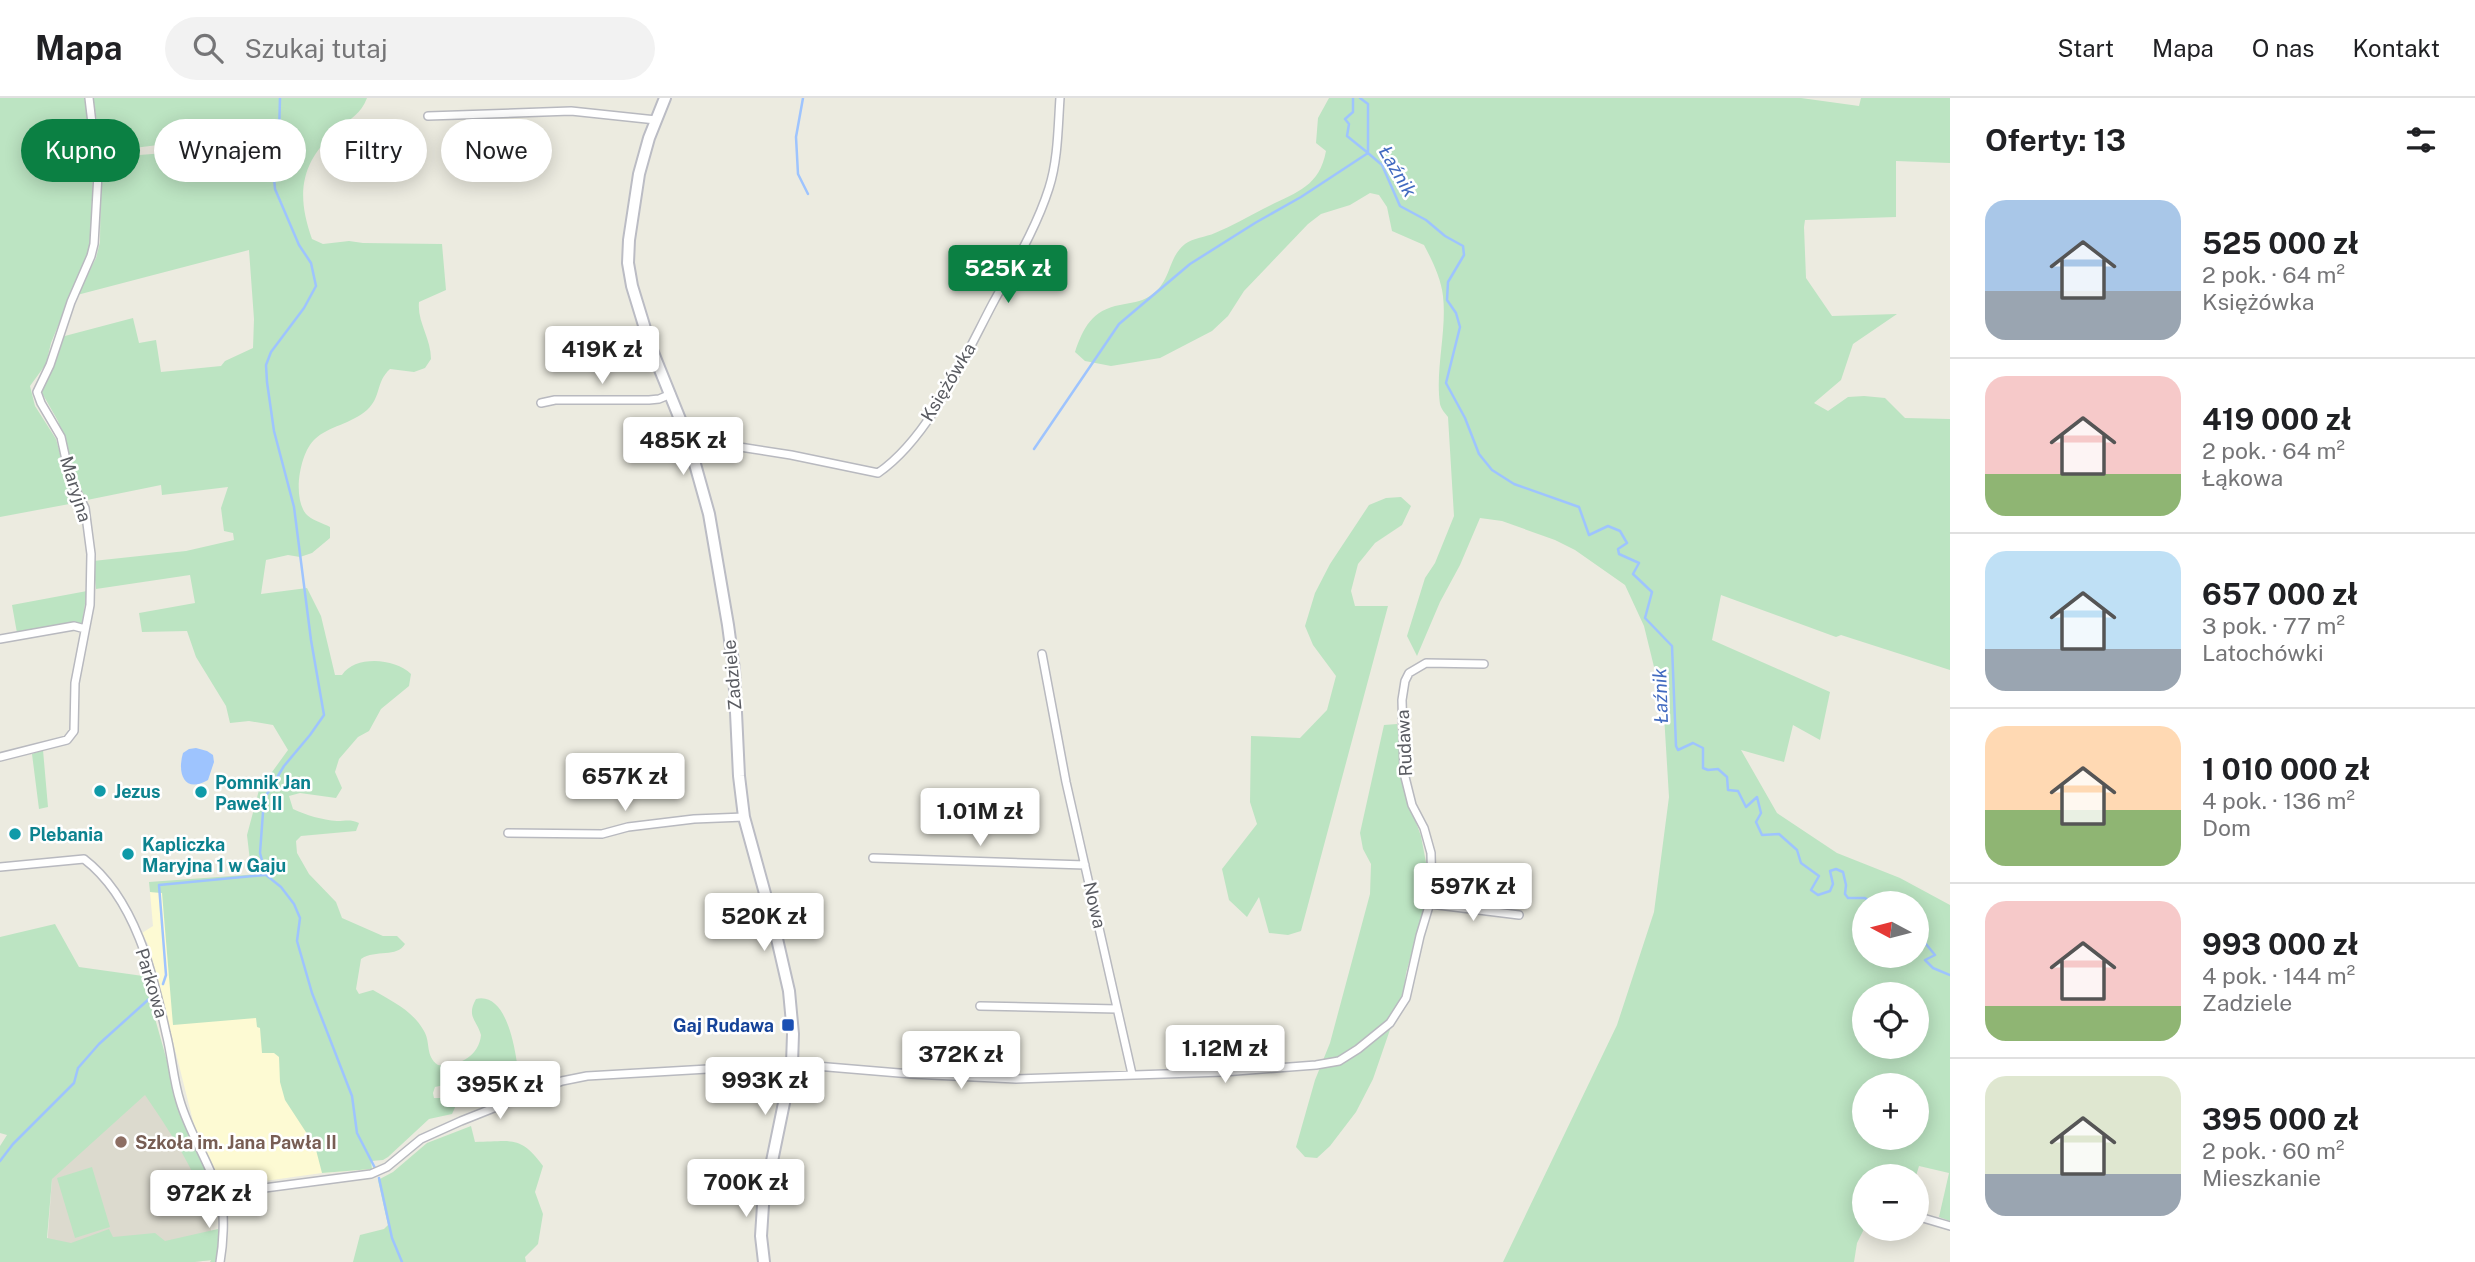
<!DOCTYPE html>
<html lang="pl">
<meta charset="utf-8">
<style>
body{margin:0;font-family:"Public Sans",sans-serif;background:#f2f2f2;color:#202124;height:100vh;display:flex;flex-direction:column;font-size:26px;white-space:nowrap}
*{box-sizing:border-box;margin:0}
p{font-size:23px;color:#757577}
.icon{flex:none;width:38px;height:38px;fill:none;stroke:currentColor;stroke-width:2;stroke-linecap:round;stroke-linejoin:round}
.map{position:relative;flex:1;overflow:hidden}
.side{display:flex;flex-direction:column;background:#fff;width:525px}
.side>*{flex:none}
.top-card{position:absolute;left:21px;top:21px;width:665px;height:63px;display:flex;gap:14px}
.needle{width:46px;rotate:277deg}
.fabs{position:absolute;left:1852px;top:793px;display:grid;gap:14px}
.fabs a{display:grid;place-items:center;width:77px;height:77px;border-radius:50%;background:#fff;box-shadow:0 4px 18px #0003;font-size:35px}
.price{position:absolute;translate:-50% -60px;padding:0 16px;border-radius:7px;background:#fff;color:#222;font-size:23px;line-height:46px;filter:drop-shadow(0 2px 4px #0008)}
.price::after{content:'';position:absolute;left:50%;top:42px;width:21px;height:16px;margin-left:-10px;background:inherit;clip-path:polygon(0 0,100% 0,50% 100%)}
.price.active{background:#0b8043;color:#fff}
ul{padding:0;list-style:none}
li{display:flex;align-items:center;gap:21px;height:175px;padding:0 35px}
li+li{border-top:2px solid #e0e0e0}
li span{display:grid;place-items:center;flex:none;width:196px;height:140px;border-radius:21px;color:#555}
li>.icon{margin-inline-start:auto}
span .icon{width:84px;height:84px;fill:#fffc;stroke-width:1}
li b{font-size:30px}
h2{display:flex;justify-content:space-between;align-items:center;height:84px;padding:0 35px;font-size:30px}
.chip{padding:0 24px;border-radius:32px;background:#fff;box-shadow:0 4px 18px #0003;font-size:24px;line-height:63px}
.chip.active{background:#0b8043;color:#fff}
header{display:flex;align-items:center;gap:42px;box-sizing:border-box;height:98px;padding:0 35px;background:#fff;border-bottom:2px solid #e0e0e0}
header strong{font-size:33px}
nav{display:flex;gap:38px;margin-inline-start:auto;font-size:24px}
.search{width:490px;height:63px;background:#f2f2f2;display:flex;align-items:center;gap:18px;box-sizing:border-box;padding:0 24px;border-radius:38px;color:#757577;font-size:26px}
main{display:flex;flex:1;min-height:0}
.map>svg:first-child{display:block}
.commercial{fill:#fdfad3}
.education{fill:#dcdace}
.green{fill:#bce4c2;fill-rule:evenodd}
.water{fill:#9ec4fe}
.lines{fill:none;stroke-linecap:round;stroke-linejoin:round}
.stream{stroke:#9ec4fe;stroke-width:2.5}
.street-casing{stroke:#b8b9bf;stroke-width:10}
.secondary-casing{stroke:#bbbcc4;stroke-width:14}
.street{stroke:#fff;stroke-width:7}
.secondary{stroke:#fff;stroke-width:10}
.culture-dot{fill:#0f9aa8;stroke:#fff;stroke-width:2.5}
.transit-dot{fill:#1a4fb4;stroke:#fff;stroke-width:2.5}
.education-dot{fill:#8d6e63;stroke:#fff;stroke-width:2.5}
.labels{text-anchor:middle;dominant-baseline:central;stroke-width:5;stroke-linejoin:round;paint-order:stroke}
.street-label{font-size:18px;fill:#595b61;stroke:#fff}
.culture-label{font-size:18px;font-weight:bold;fill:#0d838f;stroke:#fff;text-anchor:start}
.transit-label{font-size:18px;font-weight:bold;fill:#164399;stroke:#fff;text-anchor:end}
.education-label{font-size:18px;font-weight:bold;fill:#785e54;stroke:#fff;text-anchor:start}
.water-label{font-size:19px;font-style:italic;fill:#416ac0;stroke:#fff}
</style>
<header>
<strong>Mapa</strong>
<div class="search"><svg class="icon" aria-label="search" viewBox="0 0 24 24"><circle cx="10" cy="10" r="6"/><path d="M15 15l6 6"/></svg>Szukaj tutaj</div>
<nav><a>Start</a><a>Mapa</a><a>O nas</a><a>Kontakt</a></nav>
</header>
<main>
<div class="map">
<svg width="1950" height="1164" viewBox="0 0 1950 1164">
<rect width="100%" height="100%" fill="#ecebe0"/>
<path class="commercial" d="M 150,794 L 162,795 L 372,1071 L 322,1075 L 236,1087 L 224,1091 L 204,1056 L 193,1023 L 149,848 L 142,835 L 153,828 Z"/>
<path class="education" d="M 149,910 L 201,1097 L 207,1105 L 206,1115 L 211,1132 L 212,1162 L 194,1164 L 46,1164 L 52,1081 Z"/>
<path class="green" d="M 0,0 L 84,0 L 90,23 L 93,75 L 90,150 L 51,245 L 46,266 L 30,288 L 35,308 L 56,341 L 69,389 L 80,404 L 0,419 Z
M 93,0 L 367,0 C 361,16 350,21 338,31 C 300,64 296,96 312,141 L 323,146 L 349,143 L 363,145 L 442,146 L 446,192 L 419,204 C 417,224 431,240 431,261 L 425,270 L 414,274 L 390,271 C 375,285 382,298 367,312 C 351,326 329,328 315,341 C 300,354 292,399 306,416 C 311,422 323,425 330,429 L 330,440 L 312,455 L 300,459 L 288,457 L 266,462 L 261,496 L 307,490 L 321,518 L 335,577 L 342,577 C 355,557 395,560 411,576 L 409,588 L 381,611 L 369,633 L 358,639 L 339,661 L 335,674 L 342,690 L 336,700 L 300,695 L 289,698 L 293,711 C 306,717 322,722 337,723 C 346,723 350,721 359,725 L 356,733 L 301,738 L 296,743 L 297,755 L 309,776 L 336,804 L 342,820 L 383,838 L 397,838 L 405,846 C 397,860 376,851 361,861 L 356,891 L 359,896 L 373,892 C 393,904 412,912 424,933 C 431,945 425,958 438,967 C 457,969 479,959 481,937 C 477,922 466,919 476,901 C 505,894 514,945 517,965 L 471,981 L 435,989 L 433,995 L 434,1000 L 453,1000 L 457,1005 L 452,1016 L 429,1021 L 388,1059 L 383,1062 L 371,1063 L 372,1071 L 322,1075 L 315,1048 L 285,1002 L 280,984 L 279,959 L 274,955 L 262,955 L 260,930 L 257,929 L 256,920 L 173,927 L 162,795 L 150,794 L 149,784 L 260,776 L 250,763 L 247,737 L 259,692 L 288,652 L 273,627 L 249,623 L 230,625 L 226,608 L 196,559 L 187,533 L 142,534 L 139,515 L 195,505 L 190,477 L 96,491 L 93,463 L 186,453 L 234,442 L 233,435 L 224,433 L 221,410 L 228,389 L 162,397 L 161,387 L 87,402 L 77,384 L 58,323 L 42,295 L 61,239 L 133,220 L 139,245 L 156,242 L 161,274 L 221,268 L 225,263 L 253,250 L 254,221 L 249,152 L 77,197 L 96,160 L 100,144 L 101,60 L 216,51 L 214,34 L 204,35 L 201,27 L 193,28 L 190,43 L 102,54 Z
M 1329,0 L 1801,0 L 1859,8 L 1861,0 L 1950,0 L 1950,65 L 1896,63 L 1896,119 L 1805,122 L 1804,129 L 1806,180 L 1832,218 L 1897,216 L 1853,246 L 1841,282 L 1814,305 L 1828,313 L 1848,299 L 1864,298 L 1885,300 L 1905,320 L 1950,321 L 1950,572 L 1841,537 L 1836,539 L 1721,497 L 1712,542 L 1830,594 L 1820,642 L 1793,627 L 1784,664 L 1741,652 L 1777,715 L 1837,755 L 1900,780 L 1950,807 L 1950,1123 L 1939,1119 L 1949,1075 L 1919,1068 L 1916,1078 L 1864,1078 L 1864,1131 L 1857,1145 L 1854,1164 L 1503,1164 L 1617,927 L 1654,814 L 1669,699 L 1664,617 L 1656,577 L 1644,528 L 1625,487 L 1575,452 L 1555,442 L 1502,423 L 1480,420 L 1460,467 L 1440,504 L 1417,558 L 1407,538 L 1425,480 L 1435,465 L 1454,418 L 1448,319 C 1445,315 1441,311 1440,306 C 1435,271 1447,233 1443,198 C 1441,180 1432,162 1424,147 L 1392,133 L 1387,109 L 1379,97 L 1370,95 L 1350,107 L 1321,116 L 1308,126 L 1244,193 L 1228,218 L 1212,233 L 1160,260 L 1111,268 L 1085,263 L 1075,254 C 1083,230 1092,212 1120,207 C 1130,205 1141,204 1150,198 C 1172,184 1167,160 1185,146 C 1193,140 1206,139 1215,135 C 1232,128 1247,119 1263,111 C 1293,95 1319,91 1326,53 L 1316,45 L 1318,20 ZM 1864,805 L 1916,805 L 1916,858 L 1864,858 ZM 1916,896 L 1916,948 L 1864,948 L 1864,896 ZM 1864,987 L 1916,987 L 1916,1040 L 1864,1040 Z
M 1401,399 L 1411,408 L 1402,427 L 1375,445 L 1358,466 L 1351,493 L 1355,508 L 1388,508 L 1301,833 L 1288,837 L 1269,835 L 1259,799 L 1247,819 L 1229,802 L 1222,771 L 1257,726 L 1250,704 L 1251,638 L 1300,640 L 1327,612 L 1336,578 L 1313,547 L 1305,528 L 1315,495 L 1330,466 L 1369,407 L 1386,400 Z
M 87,493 L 82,525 L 17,535 L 12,507 Z
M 1397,626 L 1405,695 L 1421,738 L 1427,770 L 1424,813 L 1406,875 L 1404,891 L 1373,981 L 1356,1014 L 1330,1048 L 1317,1060 L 1305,1059 L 1296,1049 L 1315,982 L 1330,945 L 1370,796 L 1371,766 L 1363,751 L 1360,735 L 1384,627 Z
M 43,652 L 48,709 L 39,711 L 32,656 Z
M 55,826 L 79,869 L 143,878 L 182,1016 L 206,1073 L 205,1076 L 215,1110 L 215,1116 L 206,1115 L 207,1105 C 199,1093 195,1078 187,1064 C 175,1041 160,1019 145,997 L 52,1081 L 47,1140 L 71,1145 L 109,1131 L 113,1139 L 155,1135 L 165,1143 L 218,1131 L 220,1146 L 217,1164 L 210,1164 L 211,1162 L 194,1164 L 0,1164 L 0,1048 L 7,1037 L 0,1035 L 0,839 Z
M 471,1028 L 475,1044 C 511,1044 520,1036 543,1068 L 535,1094 L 543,1116 L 538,1146 L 525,1159 L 526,1164 L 353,1164 L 360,1137 L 384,1131 L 388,1127 L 378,1082 L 393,1074 L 427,1045 Z
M 92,1069 L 110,1129 L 75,1140 L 57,1080 Z"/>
<path class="water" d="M 196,650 L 207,653 L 213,657 L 214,664 L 208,682 C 184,696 177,675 183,655 L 189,651 Z"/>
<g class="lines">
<path class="stream" d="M 280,0 L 279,37 L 274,80 L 275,91 L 299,147 L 311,165 L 316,188 L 304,210 L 271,254 L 266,267 L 267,284 L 274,333 L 294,409 L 311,542 L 324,617 L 310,637 L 284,668 L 264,701 L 260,755 L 266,777 L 281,789 L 294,806 L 300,820 L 297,843 L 312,895 L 352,998 L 357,1035 L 375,1070
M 803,0 L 796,39 L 798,76 L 808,96
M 1360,0 L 1368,6 L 1368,55 L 1382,67 L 1400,108 L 1426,122 L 1445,138 L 1463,148 L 1464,157 L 1448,184 L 1447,202 L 1456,215 L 1460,229 L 1446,285 L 1465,320 L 1479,356 L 1492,372 L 1514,386 L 1579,409 L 1589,437 L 1608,428 L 1620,433 L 1627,445 L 1618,451 L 1619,456 L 1639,465 L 1633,476 L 1652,494 L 1645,520 L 1672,548 L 1676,648 L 1678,652 L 1693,645 L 1703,650 L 1703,670 L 1708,672 L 1718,671 L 1727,679 L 1728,692 L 1738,693 L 1746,709 L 1757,699 L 1761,715 L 1756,724 L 1762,737 L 1779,736 L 1797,752 L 1801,765 L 1819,778 L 1811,792 L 1818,797 L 1830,793 L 1833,786 L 1830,773 L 1836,771 L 1843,774 L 1846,787 L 1845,796 L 1848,800 L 1865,800 L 1872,805
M 1034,351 L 1119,226 L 1190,166 L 1255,125 L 1301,99 L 1368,55 L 1347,38 L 1349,26 L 1345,21 L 1353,14 L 1353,0
M 1916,844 L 1926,846 L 1935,857 L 1925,862 L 1933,870 L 1950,877
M 163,886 L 166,877 L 159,787 L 265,777
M 0,1063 L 13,1046 L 74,985 L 78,970 L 99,946 L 149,901
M 379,1080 L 392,1140 L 402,1164"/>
<defs>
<path id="street" d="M 428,18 L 571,13 L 656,22
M 541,305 L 555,302 L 649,302 L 659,301 L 671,296
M 688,341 L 791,357 L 878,375 C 929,340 964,260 993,205 C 1013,168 1036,131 1049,90 C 1058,62 1058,29 1060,0
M 0,541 L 74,528 L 85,531
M 1042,556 L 1066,684 L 1132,976
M 0,659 L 67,642 L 74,633 L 75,585 L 90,507 L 91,456 L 85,410 L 70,380 L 61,339 L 41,305 L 37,294 L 50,267 L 71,204 L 91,158 L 94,146 L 98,76 L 89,0
M 508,735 L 602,736 L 628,729 L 694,721 L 744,719
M 873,760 L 1085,767
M 0,769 L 84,761 C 135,800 153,875 166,935 C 172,958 173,981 180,1003 C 190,1037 211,1067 221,1101 C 225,1118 223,1147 220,1164
M 1430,806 L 1519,817
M 980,908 L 1117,911
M 219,1096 L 371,1076 L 387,1069 L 421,1041 L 461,1023 L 562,983 L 587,978 L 792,966 L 911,976 L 1016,981 L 1223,974 L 1316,967 L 1339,963 L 1358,951 L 1390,925 L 1406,900 L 1420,838 L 1432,798 L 1431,755 L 1424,730 L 1412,707 L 1404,675 L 1402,602 L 1405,583 L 1409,575 L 1426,565 L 1484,566
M 1916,1118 L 1950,1128"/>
<path id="secondary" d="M 665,0 L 649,40 L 639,76 L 629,142 L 628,165 L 632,188 L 650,247 L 688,341 L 709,416 L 728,527 L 734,572 L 739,678 L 744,719 L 775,832 L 789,893 L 793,936 L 792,966 L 763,1107 L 761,1138 L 764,1164"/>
</defs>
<use href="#street" class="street-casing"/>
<use href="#secondary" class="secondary-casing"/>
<use href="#street" class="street"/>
<use href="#secondary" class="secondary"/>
</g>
<g class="culture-dot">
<circle cx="100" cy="693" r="7"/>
<circle cx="201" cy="694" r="7"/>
<circle cx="15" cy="736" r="7"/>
<circle cx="128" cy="756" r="7"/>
</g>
<rect class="transit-dot" x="781" y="920" width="14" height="14" rx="3.5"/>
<circle class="education-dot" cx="121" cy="1044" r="7"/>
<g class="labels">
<g class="street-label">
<text transform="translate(948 284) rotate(-59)">Księżówka</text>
<text transform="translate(76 391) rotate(73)">Maryjna</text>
<text transform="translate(732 577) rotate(-95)">Zadziele</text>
<text transform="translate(1404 645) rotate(-93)">Rudawa</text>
<text transform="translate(1095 807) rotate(77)">Nowa</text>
<text transform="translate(152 885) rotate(73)">Parkowa</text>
</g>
<g class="culture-label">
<text x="215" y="684">Pomnik Jan<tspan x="215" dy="21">Paweł II</tspan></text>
<text x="114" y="693">Jezus</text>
<text x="29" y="736">Plebania</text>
<text x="142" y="746">Kapliczka<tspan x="142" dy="21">Maryjna 1 w Gaju</tspan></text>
</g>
<g class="transit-label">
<text x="774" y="927">Gaj Rudawa</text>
</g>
<g class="education-label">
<text x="135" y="1044">Szkoła im. Jana Pawła II</text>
</g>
<g class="water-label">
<text transform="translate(1398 73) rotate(60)">Łaźnik</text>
<text transform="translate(1660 598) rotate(-92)">Łaźnik</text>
</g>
</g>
</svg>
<div class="fabs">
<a><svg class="needle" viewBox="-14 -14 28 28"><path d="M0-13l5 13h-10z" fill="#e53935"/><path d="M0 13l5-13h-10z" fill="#757577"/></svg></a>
<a><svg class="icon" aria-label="locate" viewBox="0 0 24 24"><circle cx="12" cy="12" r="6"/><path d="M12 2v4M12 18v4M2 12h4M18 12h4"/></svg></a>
<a>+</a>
<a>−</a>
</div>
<b class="price active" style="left:1008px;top:207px">525K zł</b>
<b class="price" style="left:602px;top:288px">419K zł</b>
<b class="price" style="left:683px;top:379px">485K zł</b>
<b class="price" style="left:625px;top:715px">657K zł</b>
<b class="price" style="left:980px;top:750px">1.01M zł</b>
<b class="price" style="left:1473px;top:825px">597K zł</b>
<b class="price" style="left:764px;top:855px">520K zł</b>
<b class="price" style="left:1225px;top:987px">1.12M zł</b>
<b class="price" style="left:961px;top:993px">372K zł</b>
<b class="price" style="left:765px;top:1019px">993K zł</b>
<b class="price" style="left:500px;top:1023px">395K zł</b>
<b class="price" style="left:746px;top:1121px">700K zł</b>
<b class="price" style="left:209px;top:1132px">972K zł</b>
<div class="top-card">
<a class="chip active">Kupno</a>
<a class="chip">Wynajem</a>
<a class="chip">Filtry</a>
<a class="chip">Nowe</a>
</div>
</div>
<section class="side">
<h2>Oferty: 13<svg class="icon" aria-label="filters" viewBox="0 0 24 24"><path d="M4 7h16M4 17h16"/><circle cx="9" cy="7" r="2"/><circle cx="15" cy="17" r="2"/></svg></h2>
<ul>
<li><span style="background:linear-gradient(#a9c7e8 65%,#9aa5b1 0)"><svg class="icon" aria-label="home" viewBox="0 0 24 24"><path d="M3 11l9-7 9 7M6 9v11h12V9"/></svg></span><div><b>525 000 zł</b><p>2 pok. · 64 m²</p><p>Księżówka</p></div></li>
<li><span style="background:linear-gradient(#f6c9c9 70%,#8fb573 0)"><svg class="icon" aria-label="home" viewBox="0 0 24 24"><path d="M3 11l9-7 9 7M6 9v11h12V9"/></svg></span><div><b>419 000 zł</b><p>2 pok. · 64 m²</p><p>Łąkowa</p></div></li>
<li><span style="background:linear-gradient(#bfe0f5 70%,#9aa5b1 0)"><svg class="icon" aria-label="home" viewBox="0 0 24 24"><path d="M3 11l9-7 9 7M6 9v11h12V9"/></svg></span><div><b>657 000 zł</b><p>3 pok. · 77 m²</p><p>Latochówki</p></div></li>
<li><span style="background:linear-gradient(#ffd9b3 60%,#8fb573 0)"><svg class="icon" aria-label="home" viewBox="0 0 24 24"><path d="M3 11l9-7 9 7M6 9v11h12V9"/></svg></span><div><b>1 010 000 zł</b><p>4 pok. · 136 m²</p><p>Dom</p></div></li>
<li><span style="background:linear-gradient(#f6c9c9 75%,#8fb573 0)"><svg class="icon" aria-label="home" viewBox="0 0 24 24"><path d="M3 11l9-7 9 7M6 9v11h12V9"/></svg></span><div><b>993 000 zł</b><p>4 pok. · 144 m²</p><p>Zadziele</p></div></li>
<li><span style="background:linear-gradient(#dfe7d0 70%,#9aa5b1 0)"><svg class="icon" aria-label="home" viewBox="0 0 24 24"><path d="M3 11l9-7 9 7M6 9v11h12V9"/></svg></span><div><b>395 000 zł</b><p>2 pok. · 60 m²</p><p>Mieszkanie</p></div></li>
</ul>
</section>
</main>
